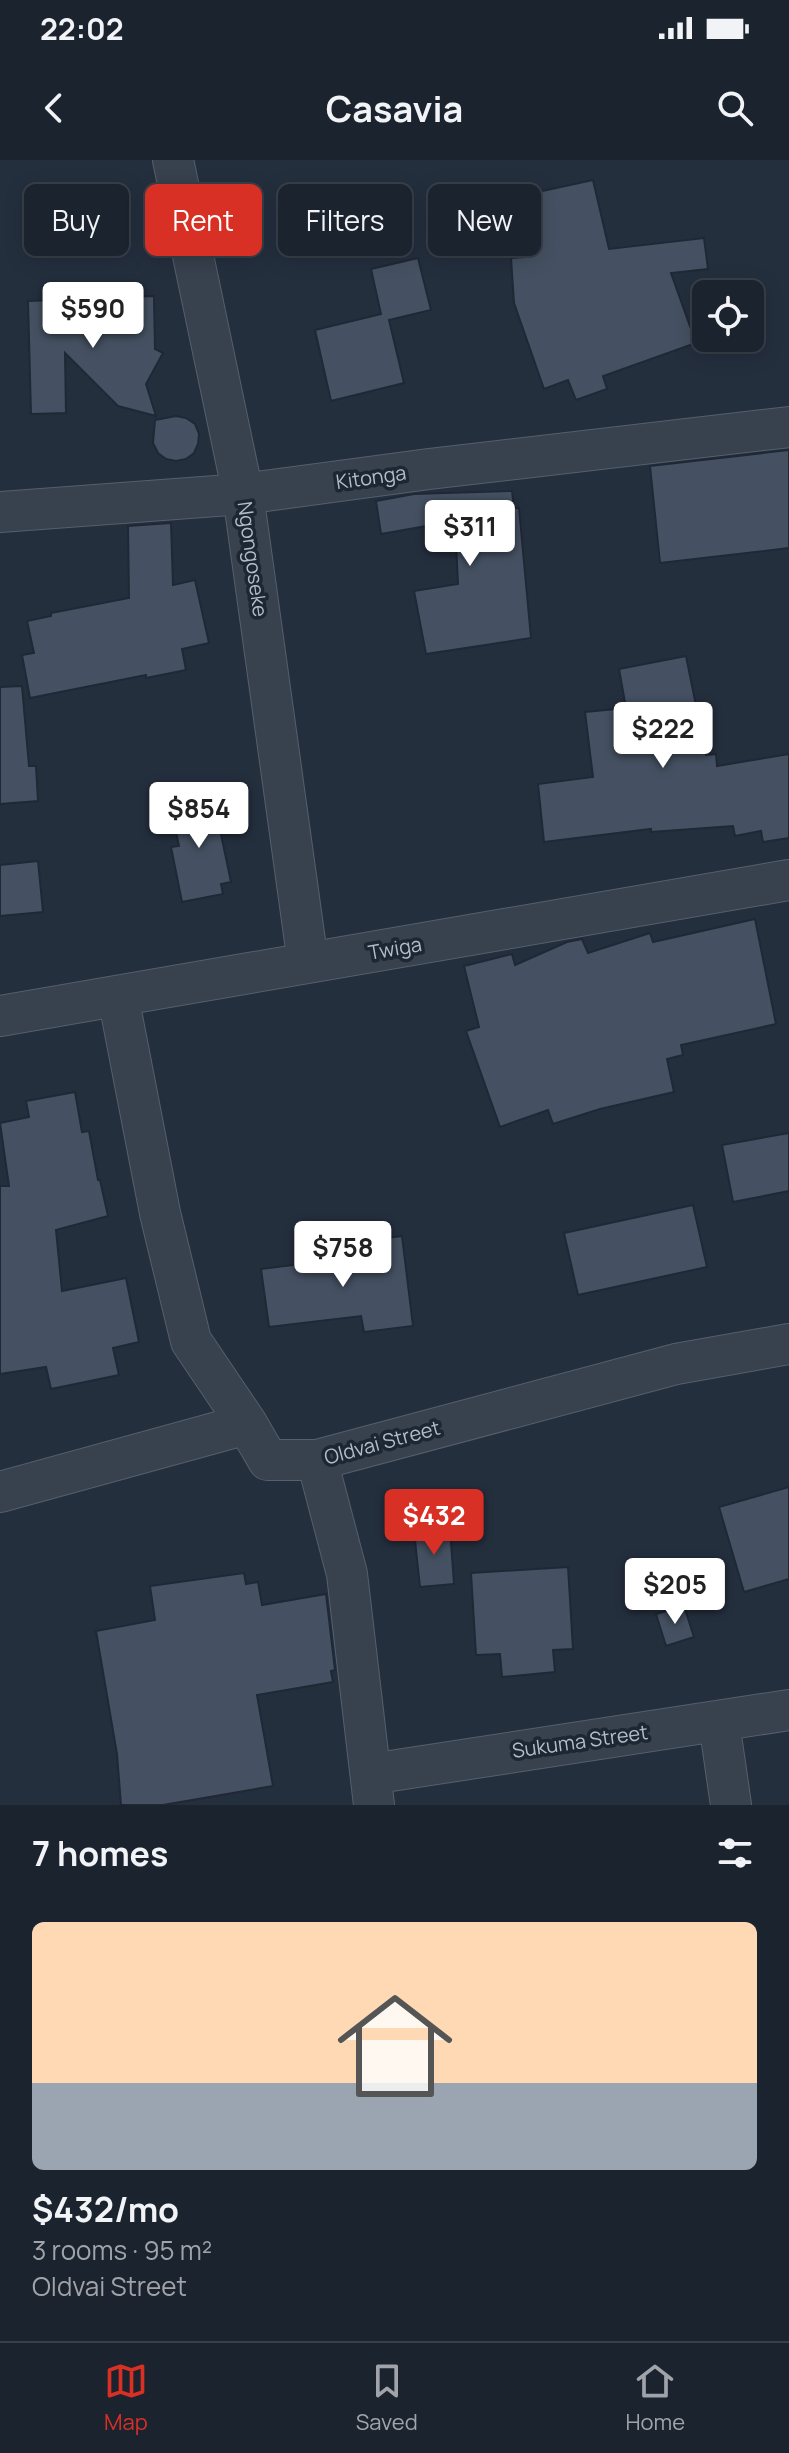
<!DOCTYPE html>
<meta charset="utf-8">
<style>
body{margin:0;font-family:Manrope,sans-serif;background:#242b36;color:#f1f3f6;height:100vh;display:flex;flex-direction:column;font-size:30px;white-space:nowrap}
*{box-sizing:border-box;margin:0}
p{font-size:26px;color:#a0a4aa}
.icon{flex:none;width:44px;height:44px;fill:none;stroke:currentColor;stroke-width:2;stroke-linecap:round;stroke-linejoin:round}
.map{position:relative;height:1645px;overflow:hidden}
.side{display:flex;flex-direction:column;background:#1b232e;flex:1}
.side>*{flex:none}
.hud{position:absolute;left:24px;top:24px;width:742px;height:72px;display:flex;gap:16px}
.tools{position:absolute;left:692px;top:120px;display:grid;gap:16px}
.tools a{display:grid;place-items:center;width:72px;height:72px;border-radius:12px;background:#1b232e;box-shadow:0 4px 20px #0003,0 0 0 2px #39404a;font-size:40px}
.price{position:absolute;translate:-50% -68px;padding:0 18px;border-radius:8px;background:#fff;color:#222;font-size:26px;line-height:52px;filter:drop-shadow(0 2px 4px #0008)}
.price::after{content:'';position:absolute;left:50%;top:48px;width:24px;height:18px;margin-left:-12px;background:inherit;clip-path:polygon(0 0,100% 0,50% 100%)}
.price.current{background:#d93025;color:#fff}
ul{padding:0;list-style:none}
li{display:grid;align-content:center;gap:16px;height:424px;padding:0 32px}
li span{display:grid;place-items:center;height:248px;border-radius:12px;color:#555}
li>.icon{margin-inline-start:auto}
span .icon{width:144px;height:144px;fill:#fffc;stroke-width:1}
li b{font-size:34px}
h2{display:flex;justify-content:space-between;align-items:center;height:96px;padding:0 32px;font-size:34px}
.chip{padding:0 28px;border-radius:12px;background:#1b232e;box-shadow:0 4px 20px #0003,0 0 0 2px #39404a;font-size:28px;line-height:72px}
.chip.current{background:#d93025;color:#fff}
.status{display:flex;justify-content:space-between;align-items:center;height:56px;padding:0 40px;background:#1b232e;direction:ltr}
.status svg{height:22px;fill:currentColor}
header{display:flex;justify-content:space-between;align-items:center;height:104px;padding:0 32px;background:#1b232e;font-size:36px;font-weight:700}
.dock{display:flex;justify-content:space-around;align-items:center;height:112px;border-top:2px solid #39404a;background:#1b232e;font-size:22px;color:#a0a4aa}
.dock a{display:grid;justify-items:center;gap:4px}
.dock .current{color:#d93025}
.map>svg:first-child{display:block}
.building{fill:#455162;stroke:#1f2835;stroke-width:2}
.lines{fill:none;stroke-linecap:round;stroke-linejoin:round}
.minor-casing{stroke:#565f6c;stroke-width:42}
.minor{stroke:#38414e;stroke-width:40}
.labels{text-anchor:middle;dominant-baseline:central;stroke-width:7;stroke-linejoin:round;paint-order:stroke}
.street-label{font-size:20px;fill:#b4bcc9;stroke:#1d2633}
</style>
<div class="status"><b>22:02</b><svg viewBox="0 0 49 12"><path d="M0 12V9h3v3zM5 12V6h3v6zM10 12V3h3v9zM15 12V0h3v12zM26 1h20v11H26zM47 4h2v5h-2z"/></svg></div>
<header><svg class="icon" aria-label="back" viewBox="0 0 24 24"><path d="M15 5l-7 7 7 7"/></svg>Casavia<svg class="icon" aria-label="search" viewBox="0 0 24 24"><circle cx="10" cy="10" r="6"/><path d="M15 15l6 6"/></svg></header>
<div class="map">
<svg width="789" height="1645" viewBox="0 0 789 1645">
<rect width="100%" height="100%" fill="#242f3e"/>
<path class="building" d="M 593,20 L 609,89 L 704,78 L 708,109 L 671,113 L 696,183 L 603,216 L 607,229 L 576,240 L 568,220 L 544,229 L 514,143 L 511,98 L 524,97 L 510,38 Z
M 418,98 L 431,150 L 389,160 L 404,223 L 331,241 L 315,170 L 381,154 L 371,109 Z
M 154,136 L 155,189 L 163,193 L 146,224 L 156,256 L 118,246 L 65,193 L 66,253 L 31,254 L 28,141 Z
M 176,256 L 186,258 L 195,264 L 199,274 L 198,284 L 194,293 L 186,299 L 176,301 L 166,299 L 158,293 L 153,283 L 155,260 Z
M 789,290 L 789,388 L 660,403 L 650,306 Z
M 512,331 L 514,348 L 519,348 L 531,478 L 426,494 L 414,431 L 458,424 L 455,361 L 381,374 L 376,341 L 414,334 Z
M 171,363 L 173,425 L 195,420 L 209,483 L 182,489 L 186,510 L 146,518 L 146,515 L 30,538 L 22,495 L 34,493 L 27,461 L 51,456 L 51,453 L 129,438 L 128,366 Z
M 686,496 L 706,595 L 716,594 L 717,606 L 789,594 L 789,678 L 763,682 L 761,671 L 735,676 L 733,666 L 651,672 L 651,669 L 544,682 L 538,624 L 593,617 L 585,552 L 626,548 L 619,509 Z
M 22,526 L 29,606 L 36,606 L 38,641 L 0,644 L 0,527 Z
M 213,636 L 231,722 L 221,724 L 223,734 L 182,742 L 171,687 L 179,686 L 170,644 Z
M 38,701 L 43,752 L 0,756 L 0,705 Z
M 755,759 L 776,864 L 681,885 L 683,895 L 667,899 L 674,932 L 600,949 L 553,964 L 548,950 L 500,967 L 466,871 L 479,867 L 464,806 L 512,794 L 515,805 L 567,782 L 582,779 L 588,793 L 650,773 L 653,782 Z
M 75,932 L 82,972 L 89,971 L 98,1020 L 100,1020 L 108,1056 L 56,1070 L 62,1131 L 126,1118 L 139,1182 L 113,1188 L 119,1215 L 51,1229 L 46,1207 L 0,1214 L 0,1026 L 9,1026 L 0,963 L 29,957 L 26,941 Z
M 789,973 L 789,1031 L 733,1042 L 722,985 Z
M 693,1045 L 707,1107 L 578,1135 L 564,1073 Z
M 402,1076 L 413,1166 L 364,1172 L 361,1156 L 269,1167 L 261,1109 L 365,1096 L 363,1081 Z
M 789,1327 L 789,1419 L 744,1432 L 719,1347 Z
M 450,1368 L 454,1424 L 420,1427 L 414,1371 Z
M 568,1407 L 573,1489 L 553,1490 L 555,1512 L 502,1517 L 500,1494 L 476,1495 L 471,1413 Z
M 244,1413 L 246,1424 L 258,1422 L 262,1445 L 326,1434 L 335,1510 L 331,1511 L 333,1522 L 257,1535 L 273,1626 L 163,1645 L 121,1645 L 117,1594 L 96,1471 L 155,1460 L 150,1426 Z
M 684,1446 L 694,1477 L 666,1486 L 656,1454 Z"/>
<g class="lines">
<defs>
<path id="minor" d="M 173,0 L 243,334 L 308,803
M 0,352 L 243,334 L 429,309 L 789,267
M 118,836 L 160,1053 L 191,1181 L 247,1264 L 268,1300 L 317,1300 L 676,1204 L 789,1184
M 0,856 L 789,720
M 317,1300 L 347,1414 L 374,1645
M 0,1332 L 247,1264
M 719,1562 L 731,1645
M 371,1614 L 789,1550"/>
</defs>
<use href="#minor" class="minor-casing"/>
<use href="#minor" class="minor"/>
</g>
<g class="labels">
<g class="street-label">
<text transform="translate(371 317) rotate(-8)">Kitonga</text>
<text transform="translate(253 399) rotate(82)">Ngongoseke</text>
<text transform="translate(395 788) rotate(-10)">Twiga</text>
<text transform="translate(382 1282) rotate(-15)">Oldvai Street</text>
<text transform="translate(580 1581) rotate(-8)">Sukuma Street</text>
</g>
</g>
</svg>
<div class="tools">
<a><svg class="icon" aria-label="locate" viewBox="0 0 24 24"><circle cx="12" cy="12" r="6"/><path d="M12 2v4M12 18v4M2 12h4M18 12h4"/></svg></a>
</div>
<b class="price" style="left:93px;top:190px">$590</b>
<b class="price" style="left:470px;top:408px">$311</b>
<b class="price" style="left:663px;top:610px">$222</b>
<b class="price" style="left:199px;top:690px">$854</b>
<b class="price" style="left:343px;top:1129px">$758</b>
<b class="price current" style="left:434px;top:1397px">$432</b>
<b class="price" style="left:675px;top:1466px">$205</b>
<div class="hud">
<a class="chip">Buy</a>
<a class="chip current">Rent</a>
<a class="chip">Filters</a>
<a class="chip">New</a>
</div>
</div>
<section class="side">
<h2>7 homes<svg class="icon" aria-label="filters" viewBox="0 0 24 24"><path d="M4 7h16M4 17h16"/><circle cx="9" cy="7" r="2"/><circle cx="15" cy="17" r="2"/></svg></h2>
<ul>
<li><span style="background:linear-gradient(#ffd9b3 65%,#9aa5b1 0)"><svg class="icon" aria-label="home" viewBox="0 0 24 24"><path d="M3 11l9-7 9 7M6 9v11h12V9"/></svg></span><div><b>$432/mo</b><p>3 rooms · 95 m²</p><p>Oldvai Street</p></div></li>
</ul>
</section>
<nav class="dock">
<a class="current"><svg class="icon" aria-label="map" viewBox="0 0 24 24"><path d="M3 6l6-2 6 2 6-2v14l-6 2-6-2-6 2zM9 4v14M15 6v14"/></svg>Map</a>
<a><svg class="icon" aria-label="saved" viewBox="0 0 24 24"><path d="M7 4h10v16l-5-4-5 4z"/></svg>Saved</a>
<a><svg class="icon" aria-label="home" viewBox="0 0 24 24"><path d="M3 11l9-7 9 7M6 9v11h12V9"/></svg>Home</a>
</nav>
